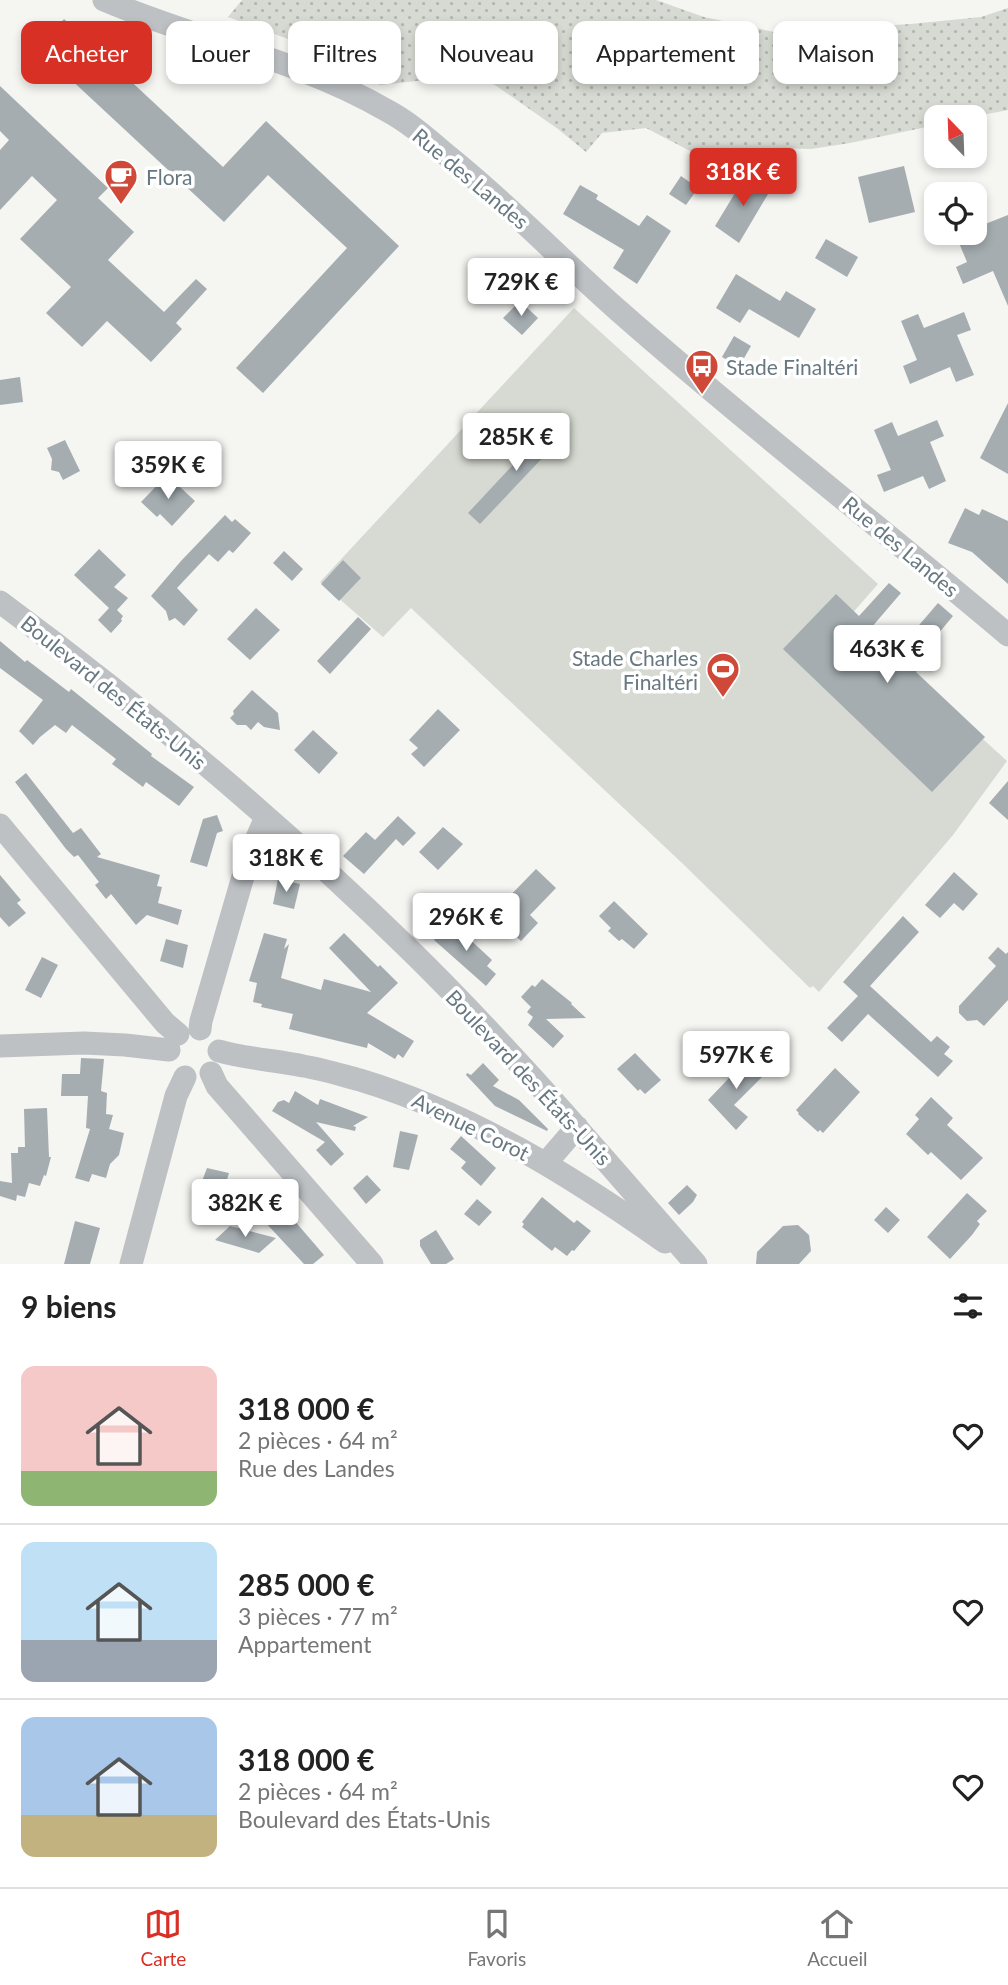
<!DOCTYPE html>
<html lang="fr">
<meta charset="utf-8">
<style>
body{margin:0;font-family:Lato,sans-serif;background:#f6f6f6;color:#222;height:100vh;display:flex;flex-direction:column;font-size:26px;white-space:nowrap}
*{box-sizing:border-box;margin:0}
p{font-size:23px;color:#767676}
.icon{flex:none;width:38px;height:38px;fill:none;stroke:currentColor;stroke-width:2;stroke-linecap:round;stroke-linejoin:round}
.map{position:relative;height:1264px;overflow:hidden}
.panel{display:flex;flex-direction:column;background:#fff;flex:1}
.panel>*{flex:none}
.banner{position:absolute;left:21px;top:21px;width:966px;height:63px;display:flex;gap:14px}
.needle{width:46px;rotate:337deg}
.tools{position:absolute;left:924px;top:105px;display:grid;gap:14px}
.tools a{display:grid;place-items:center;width:63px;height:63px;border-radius:14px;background:#fff;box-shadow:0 4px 10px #0003;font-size:35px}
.price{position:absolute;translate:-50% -60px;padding:0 16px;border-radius:7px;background:#fff;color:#222;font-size:23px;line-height:46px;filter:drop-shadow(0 2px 4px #0008)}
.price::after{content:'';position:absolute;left:50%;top:42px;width:21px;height:16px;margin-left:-10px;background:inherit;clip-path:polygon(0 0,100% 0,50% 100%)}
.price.on{background:#d93025;color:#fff}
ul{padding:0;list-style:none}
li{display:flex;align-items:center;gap:21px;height:175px;padding:0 21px}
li+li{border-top:2px solid #e0e0e0}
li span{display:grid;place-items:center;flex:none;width:196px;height:140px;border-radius:14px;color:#555}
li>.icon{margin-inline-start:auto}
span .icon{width:84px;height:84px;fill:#fffc;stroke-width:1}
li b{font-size:30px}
h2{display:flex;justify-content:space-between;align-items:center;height:84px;padding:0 21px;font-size:30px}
.pill{padding:0 24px;border-radius:14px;background:#fff;box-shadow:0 4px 10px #0003;font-size:24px;line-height:63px}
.pill.on{background:#d93025;color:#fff}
.tab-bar{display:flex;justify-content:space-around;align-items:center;height:98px;border-top:2px solid #e0e0e0;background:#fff;font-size:19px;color:#767676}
.tab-bar a{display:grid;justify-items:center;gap:4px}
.tab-bar .on{color:#d93025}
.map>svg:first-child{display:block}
.grass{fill:#d6dad2}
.park{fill:url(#park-dots)}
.building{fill:#a5adb1}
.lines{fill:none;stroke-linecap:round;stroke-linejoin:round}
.minor{stroke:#bdc1c4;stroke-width:23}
.labels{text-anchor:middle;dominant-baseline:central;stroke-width:7;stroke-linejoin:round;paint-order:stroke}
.poi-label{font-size:21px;fill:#677880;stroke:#fff;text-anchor:start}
.street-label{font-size:21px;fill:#677880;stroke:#fff}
</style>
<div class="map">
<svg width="1008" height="1264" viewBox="0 0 1008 1264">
<defs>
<pattern id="park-dots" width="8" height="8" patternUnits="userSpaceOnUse" patternTransform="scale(1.75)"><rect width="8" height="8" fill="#d6dad2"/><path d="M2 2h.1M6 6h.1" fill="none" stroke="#b1b6b0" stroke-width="1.8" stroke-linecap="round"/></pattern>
</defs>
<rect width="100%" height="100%" fill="#f5f5f2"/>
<path class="grass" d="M 574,308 L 878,584 L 849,617 L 1007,761 L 953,835 L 819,992 L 813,986 L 810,988 L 682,863 L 411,608 L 383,637 L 320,582 Z"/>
<path class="park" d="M 242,0 L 656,0 L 704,17 L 774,32 L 911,24 L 981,17 L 1008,8 L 1008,110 L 972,117 L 936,117 L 936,125 L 850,143 L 811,149 L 777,148 L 713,163 L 646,128 L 602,133 L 586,152 L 558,129 L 495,85 L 471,75 L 380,85 L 318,50 L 228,17 Z"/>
<path class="building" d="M 64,19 L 223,167 L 266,121 L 399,246 L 263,393 L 236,368 L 347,248 L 268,175 L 224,222 L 37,48 Z
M 0,86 L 108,188 L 98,198 L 134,232 L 108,260 L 164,312 L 196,279 L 207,289 L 176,323 L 182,329 L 151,362 L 107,321 L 82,347 L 46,313 L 71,287 L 20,239 L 57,200 L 32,176 L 0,210 L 0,150 L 9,140 L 0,131 Z
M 904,166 L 915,212 L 869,223 L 858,177 Z
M 746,175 L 771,189 L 739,243 L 715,226 Z
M 681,176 L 698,188 L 686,205 L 669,194 Z
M 580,185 L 598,195 L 596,199 L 639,226 L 647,215 L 671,231 L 637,284 L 613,268 L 624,250 L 563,214 Z
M 1008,215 L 1008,306 L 993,271 L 963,284 L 956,267 L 967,262 L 956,236 L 964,233 L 975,233 L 975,228 Z
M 826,239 L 858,257 L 847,277 L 815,258 Z
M 736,274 L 780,301 L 786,291 L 816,309 L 799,338 L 749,309 L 740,323 L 716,308 Z
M 520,301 L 538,318 L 522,335 L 503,318 Z
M 964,312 L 971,330 L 957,335 L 974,375 L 956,382 L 950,367 L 910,384 L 903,366 L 917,360 L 901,321 L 918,314 L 924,328 Z
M 734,336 L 751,346 L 739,367 L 722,357 Z
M 20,377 L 23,402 L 0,405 L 0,380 Z
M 1008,403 L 1008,474 L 980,458 Z
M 937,420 L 944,436 L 930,442 L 946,481 L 929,489 L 923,476 L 884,492 L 877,475 L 891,470 L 874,430 L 892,422 L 898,436 Z
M 552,423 L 564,435 L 480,524 L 468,513 Z
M 65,440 L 80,471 L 63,480 L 59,472 L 51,470 L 52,459 L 47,448 Z
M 167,475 L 195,501 L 172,526 L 160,514 L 157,517 L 141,502 Z
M 965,508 L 979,515 L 982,509 L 1008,521 L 1008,584 L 972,552 L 948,543 Z
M 225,515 L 232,522 L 235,519 L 251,533 L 233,553 L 229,550 L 218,562 L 209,554 L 177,588 L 198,610 L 184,626 L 175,618 L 169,621 L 166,611 L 151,596 L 181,561 Z
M 99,549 L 126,575 L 114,587 L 128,598 L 117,610 L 123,616 L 121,619 L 122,621 L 111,633 L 98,620 L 109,608 L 74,575 Z
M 284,551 L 303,569 L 292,581 L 273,563 Z
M 343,560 L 361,578 L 339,601 L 321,584 Z
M 889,583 L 901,593 L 871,628 L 896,652 L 938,603 L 953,616 L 933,640 L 939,646 L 916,672 L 985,737 L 932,792 L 783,649 L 836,594 L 859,616 Z
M 256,608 L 280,630 L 250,660 L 227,639 Z
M 358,617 L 371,629 L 330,674 L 317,661 Z
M 0,641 L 25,662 L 27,660 L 69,692 L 71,689 L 152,754 L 151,756 L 194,787 L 179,806 L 146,782 L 143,787 L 112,764 L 116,759 L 72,725 L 66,733 L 55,725 L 40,737 L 33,745 L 19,731 L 43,700 L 0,668 Z
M 252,690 L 278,713 L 280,730 L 264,727 L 258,722 L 251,730 L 246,725 L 237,725 L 230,718 L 234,714 L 233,711 Z
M 438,709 L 460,730 L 424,767 L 411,754 L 418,748 L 409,740 Z
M 313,730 L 338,753 L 319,774 L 294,750 Z
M 26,773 L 73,833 L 81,828 L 101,854 L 97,857 L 160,875 L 157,886 L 162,887 L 158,903 L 182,910 L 178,925 L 147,915 L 136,925 L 111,894 L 106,899 L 95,885 L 99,882 L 78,855 L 74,857 L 66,849 L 15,782 Z
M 1008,781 L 1008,820 L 989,803 Z
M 217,815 L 223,831 L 217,833 L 207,867 L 190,862 L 203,819 Z
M 398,816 L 416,833 L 403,846 L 396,839 L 364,874 L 343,856 L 366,832 L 375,840 Z
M 443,827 L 463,844 L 438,870 L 419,852 Z
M 536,869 L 556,888 L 530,915 L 538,923 L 521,941 L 492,914 Z
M 954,872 L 978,894 L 963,911 L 954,903 L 940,918 L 925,905 Z
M 0,875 L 21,900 L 17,903 L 26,913 L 9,927 L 0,917 Z
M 278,879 L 300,884 L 294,909 L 273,904 Z
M 614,901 L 648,934 L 634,949 L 622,939 L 619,941 L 608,931 L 611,928 L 599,916 Z
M 903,916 L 919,932 L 870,986 L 931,1042 L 937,1036 L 950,1047 L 944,1054 L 953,1061 L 938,1077 L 868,1014 L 842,1042 L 827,1028 L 858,996 L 843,982 Z
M 450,921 L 492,960 L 487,966 L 496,974 L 486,986 L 434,940 Z
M 264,933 L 287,939 L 284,949 L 289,944 L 281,978 L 321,990 L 324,979 L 371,992 L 329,948 L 344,933 L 378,967 L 380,965 L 398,983 L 367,1013 L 414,1041 L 403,1058 L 398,1054 L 395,1059 L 368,1043 L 367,1048 L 289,1029 L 293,1014 L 261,1007 L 262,1004 L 253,1002 L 257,983 L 249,981 Z
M 166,939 L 188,945 L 183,968 L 160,961 Z
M 998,947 L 1006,954 L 1008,952 L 1008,1000 L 984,1026 L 977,1020 L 967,1021 L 959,1013 L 959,1006 L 996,966 L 988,958 Z
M 42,957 L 58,965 L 41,998 L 25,990 Z
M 542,979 L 572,1003 L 571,1004 L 586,1018 L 546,1019 L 564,1036 L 553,1048 L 528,1025 L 533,1017 L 527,1012 L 531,1007 L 521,997 L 532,985 L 535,987 Z
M 635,1053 L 661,1080 L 645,1094 L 640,1089 L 638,1091 L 617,1069 Z
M 747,1055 L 765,1074 L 734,1105 L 748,1117 L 736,1130 L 708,1100 L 730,1077 L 727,1075 Z
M 81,1058 L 104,1059 L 101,1091 L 107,1093 L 106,1114 L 113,1115 L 109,1129 L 124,1133 L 119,1155 L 110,1164 L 106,1178 L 92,1174 L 89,1182 L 75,1178 L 90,1129 L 86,1128 L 88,1096 L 61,1096 L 62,1074 L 80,1074 Z
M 483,1063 L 499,1080 L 493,1086 L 519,1100 L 548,1129 L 547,1131 L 495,1106 L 466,1075 L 467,1073 L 471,1075 Z
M 835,1068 L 860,1092 L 823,1133 L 820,1130 L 818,1132 L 798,1114 L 799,1113 L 796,1110 Z
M 295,1091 L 318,1105 L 320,1099 L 368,1117 L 353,1126 L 356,1127 L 355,1131 L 316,1122 L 344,1154 L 331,1166 L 316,1150 L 325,1142 L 272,1111 L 278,1102 L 284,1100 L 289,1103 Z
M 931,1097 L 953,1118 L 947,1125 L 983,1158 L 961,1180 L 931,1152 L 928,1155 L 906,1134 L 919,1119 L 915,1115 Z
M 47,1108 L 49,1157 L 51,1157 L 46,1176 L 44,1175 L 40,1186 L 29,1183 L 25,1197 L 17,1195 L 16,1201 L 0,1196 L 0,1181 L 12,1183 L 11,1153 L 18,1153 L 18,1147 L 25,1147 L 24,1109 Z
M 400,1131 L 418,1135 L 409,1170 L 393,1167 Z
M 461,1136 L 496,1168 L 481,1186 L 461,1168 L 466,1162 L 450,1149 Z
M 207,1168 L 229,1173 L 220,1203 L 196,1197 Z
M 367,1175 L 381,1190 L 366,1204 L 353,1188 Z
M 687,1185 L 697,1195 L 693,1202 L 679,1215 L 668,1203 Z
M 268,1190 L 324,1255 L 313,1264 L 304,1264 L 252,1208 L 257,1203 L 256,1201 Z
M 967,1193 L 987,1211 L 977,1221 L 980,1224 L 972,1235 L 950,1259 L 927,1237 Z
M 542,1197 L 574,1223 L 577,1220 L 591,1231 L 574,1251 L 572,1250 L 567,1256 L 555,1247 L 552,1251 L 522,1227 L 524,1224 L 522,1222 Z
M 477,1199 L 492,1212 L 479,1226 L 464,1214 Z
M 886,1207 L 900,1220 L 888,1233 L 874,1220 Z
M 75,1221 L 100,1228 L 90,1264 L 64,1264 Z
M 798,1225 L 809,1235 L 811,1251 L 799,1264 L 756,1264 L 757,1252 L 783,1226 Z
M 230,1226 L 276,1238 L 259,1253 L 215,1240 Z
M 436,1230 L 454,1259 L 446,1264 L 431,1264 L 420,1246 L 420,1240 Z"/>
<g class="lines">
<path class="minor" d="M 104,0 C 197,40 298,59 386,110 C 409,122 429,140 449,157 C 509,205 562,261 620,312 C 746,423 879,526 1008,635
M 0,602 C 145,709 282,825 411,951 C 512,1050 603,1158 696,1264
M 0,825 L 165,1023 L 178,1034
M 200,1029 L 201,1021 L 249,856 L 266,817
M 0,1046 L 84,1043 L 125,1045 L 169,1050
M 219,1051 C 247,1059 275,1060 303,1066 C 322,1069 341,1075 360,1080 C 472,1114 570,1175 665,1242
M 211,1073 L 217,1086 L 372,1264
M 546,1163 L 577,1127
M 131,1264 L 176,1096 L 185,1077"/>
</g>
<defs>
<symbol id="cafe-pin" viewBox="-11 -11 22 30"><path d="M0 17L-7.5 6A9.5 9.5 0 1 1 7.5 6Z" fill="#d04837" stroke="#fff"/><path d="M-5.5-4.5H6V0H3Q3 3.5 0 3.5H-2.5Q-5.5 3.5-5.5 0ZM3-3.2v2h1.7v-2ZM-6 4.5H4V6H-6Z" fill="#fff"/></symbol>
<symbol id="bus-pin" viewBox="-11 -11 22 30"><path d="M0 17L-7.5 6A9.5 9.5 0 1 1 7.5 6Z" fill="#d04837" stroke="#fff"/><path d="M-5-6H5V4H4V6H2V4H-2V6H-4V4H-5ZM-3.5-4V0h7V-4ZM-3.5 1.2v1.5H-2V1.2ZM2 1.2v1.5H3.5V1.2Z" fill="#fff"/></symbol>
<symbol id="stadium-pin" viewBox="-11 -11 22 30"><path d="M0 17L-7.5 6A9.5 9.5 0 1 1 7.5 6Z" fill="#d04837" stroke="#fff"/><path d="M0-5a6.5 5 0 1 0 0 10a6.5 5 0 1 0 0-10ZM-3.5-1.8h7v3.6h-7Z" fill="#fff"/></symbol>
</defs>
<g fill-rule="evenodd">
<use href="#cafe-pin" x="102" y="157" width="38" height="52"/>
<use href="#bus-pin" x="683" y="347" width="38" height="52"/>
<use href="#stadium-pin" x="704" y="650" width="38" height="52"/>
</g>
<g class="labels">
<g class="poi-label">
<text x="146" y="176">Flora</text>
<text x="726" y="366">Stade Finaltéri</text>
<text x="698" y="657" text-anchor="end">Stade Charles<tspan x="698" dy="24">Finaltéri</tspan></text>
</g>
<g class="street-label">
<text transform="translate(471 178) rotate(40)">Rue des Landes</text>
<text transform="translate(901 546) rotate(40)">Rue des Landes</text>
<text transform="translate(114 692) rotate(39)">Boulevard des États-Unis</text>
<text transform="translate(529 1077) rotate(47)">Boulevard des États-Unis</text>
<text transform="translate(471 1126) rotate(26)">Avenue Corot</text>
</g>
</g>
</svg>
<div class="tools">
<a><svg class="needle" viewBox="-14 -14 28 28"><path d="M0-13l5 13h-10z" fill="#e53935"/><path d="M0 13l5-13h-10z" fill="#767676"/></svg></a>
<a><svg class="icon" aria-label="locate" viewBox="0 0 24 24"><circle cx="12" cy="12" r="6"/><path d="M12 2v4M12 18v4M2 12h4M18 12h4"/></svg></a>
</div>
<b class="price on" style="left:743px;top:208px">318K €</b>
<b class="price" style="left:521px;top:318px">729K €</b>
<b class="price" style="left:516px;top:473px">285K €</b>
<b class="price" style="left:168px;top:501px">359K €</b>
<b class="price" style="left:887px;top:685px">463K €</b>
<b class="price" style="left:286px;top:894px">318K €</b>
<b class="price" style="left:466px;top:953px">296K €</b>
<b class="price" style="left:736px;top:1091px">597K €</b>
<b class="price" style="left:245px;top:1239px">382K €</b>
<div class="banner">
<a class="pill on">Acheter</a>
<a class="pill">Louer</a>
<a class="pill">Filtres</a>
<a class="pill">Nouveau</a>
<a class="pill">Appartement</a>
<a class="pill">Maison</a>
</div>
</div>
<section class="panel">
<h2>9 biens<svg class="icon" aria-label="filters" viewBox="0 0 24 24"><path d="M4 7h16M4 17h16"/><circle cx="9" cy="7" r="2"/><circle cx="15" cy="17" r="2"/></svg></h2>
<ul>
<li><span style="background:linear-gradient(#f6c9c9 75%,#8fb573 0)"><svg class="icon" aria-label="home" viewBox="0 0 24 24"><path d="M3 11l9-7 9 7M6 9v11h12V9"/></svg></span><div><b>318 000 €</b><p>2 pièces · 64 m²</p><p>Rue des Landes</p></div><svg class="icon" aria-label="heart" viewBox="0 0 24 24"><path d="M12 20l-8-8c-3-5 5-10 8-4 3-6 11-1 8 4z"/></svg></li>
<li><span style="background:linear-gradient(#bfe0f5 70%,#9aa5b1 0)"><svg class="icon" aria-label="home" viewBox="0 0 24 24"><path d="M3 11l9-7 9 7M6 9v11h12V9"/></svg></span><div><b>285 000 €</b><p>3 pièces · 77 m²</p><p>Appartement</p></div><svg class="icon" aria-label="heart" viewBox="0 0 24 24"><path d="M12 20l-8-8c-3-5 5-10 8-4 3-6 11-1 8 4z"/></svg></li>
<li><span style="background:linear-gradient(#a9c7e8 70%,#c2b280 0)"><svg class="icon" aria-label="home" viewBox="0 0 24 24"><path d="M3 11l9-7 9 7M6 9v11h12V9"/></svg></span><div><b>318 000 €</b><p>2 pièces · 64 m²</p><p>Boulevard des États-Unis</p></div><svg class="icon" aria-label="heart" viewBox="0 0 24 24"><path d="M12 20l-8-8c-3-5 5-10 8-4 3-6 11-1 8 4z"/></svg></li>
</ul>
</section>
<nav class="tab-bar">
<a class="on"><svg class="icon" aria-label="map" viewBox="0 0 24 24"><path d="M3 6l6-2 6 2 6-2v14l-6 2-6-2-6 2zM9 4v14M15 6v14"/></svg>Carte</a>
<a><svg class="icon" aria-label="saved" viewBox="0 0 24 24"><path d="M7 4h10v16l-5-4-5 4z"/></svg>Favoris</a>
<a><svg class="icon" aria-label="home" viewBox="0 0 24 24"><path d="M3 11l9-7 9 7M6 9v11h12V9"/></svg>Accueil</a>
</nav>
